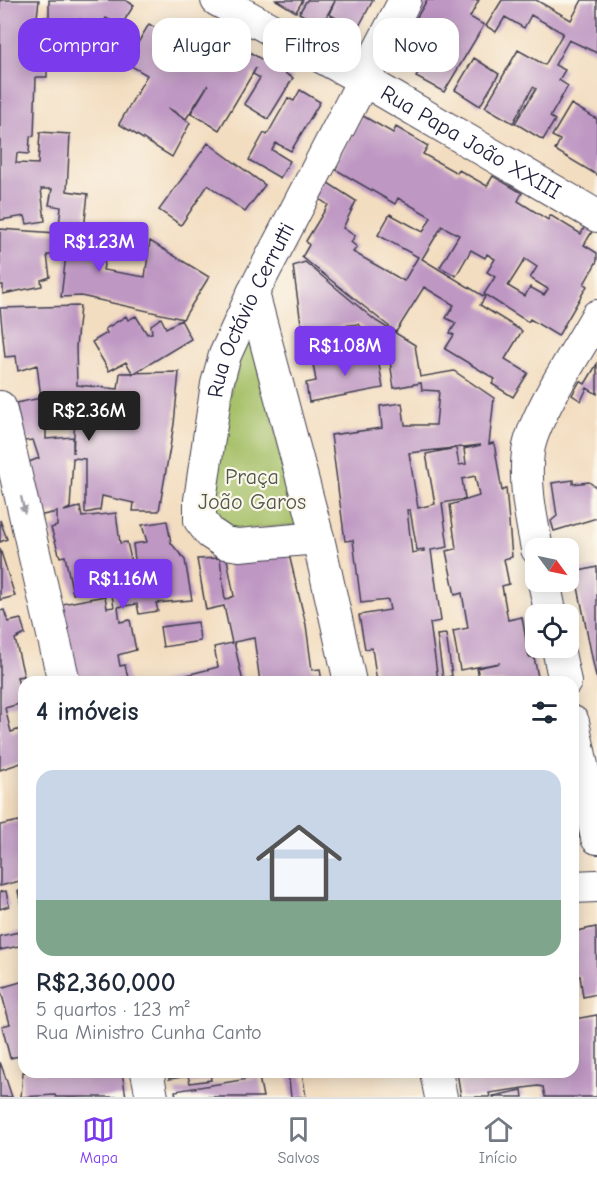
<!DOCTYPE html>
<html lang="pt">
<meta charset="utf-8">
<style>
body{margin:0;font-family:"Comic Neue",sans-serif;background:#f6f6f7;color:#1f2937;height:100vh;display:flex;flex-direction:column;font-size:22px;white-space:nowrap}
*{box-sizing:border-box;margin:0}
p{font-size:20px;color:#747a83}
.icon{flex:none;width:33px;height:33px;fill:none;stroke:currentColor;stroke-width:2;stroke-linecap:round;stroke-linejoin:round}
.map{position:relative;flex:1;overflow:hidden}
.sheet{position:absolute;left:18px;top:676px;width:561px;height:402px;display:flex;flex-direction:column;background:#fff;border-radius:18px;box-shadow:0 3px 15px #0003}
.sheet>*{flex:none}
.top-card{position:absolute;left:18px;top:18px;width:561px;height:54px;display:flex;gap:12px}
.needle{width:39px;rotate:123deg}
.fabs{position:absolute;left:525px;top:538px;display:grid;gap:12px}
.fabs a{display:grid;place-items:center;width:54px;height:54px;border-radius:12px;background:#fff;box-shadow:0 3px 15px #0003;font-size:30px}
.price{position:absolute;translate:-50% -51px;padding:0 14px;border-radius:6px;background:#7c3aed;color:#fff;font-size:20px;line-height:39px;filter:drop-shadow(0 2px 3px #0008)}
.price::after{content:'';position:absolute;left:50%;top:36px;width:18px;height:14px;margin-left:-9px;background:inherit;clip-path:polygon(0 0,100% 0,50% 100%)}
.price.current{background:#222;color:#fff}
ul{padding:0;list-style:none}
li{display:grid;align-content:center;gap:12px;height:318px;padding:0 18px}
li span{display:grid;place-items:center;height:186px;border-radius:18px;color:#555}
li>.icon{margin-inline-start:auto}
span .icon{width:108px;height:108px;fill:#fffc;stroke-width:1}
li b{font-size:26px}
h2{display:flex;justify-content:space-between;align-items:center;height:72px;padding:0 18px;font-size:26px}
.chip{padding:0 21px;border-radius:18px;background:#fff;box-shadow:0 3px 15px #0003;font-size:21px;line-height:54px}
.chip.current{background:#7c3aed;color:#fff}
.dock{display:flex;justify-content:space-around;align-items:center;height:84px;border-top:2px solid #e0e1e3;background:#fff;font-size:16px;color:#747a83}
.dock a{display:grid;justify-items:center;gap:3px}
.dock .current{color:#7c3aed}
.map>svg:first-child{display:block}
.green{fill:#a4bf66;stroke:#637050;stroke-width:1.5}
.building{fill:#be97c3;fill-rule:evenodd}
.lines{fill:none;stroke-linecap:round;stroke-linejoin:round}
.minor-casing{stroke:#413e4f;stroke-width:34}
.minor{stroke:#fff;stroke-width:32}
.oneway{fill:#9c9ca7}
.labels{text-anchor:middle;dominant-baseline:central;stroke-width:4.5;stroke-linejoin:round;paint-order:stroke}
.street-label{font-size:22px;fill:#22223b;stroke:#fbf7ec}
.park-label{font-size:22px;fill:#50594a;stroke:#fbf7ec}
</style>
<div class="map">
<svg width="597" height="1097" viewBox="0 0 597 1097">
<rect width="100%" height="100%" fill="#fbf7ec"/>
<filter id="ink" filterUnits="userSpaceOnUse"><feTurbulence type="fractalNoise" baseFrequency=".0167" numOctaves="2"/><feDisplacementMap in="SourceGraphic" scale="12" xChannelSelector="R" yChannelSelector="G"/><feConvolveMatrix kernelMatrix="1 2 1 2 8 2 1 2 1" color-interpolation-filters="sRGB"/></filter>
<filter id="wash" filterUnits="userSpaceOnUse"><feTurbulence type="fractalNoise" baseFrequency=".008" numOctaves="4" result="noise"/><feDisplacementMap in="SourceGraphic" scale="24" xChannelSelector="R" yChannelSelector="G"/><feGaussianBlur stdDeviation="1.35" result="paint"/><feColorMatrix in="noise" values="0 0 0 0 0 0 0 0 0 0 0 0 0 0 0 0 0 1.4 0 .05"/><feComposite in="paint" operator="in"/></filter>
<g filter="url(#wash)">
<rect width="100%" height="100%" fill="#f3ddc0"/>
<path class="green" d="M 249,326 L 300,525 L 226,531 L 211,501 L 216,443 Z"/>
<g id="blocks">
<path class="building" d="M 0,0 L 39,0 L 37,17 L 49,17 L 49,0 L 125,0 L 134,5 L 121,26 L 106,18 L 99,30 L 80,19 L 78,65 L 65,64 L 65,39 L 51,40 L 52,63 L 47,63 L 47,77 L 36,77 L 34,136 L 30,137 L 29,154 L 17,153 L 16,163 L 38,164 L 40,132 L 70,134 L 67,191 L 88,194 L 84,229 L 59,226 L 61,207 L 49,205 L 52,189 L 41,189 L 45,221 L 27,224 L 25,216 L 0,220 Z
M 276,0 L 303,0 L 296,12 Z
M 307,0 L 373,0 L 357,30 L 329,14 L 335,1 L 321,26 L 299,13 Z
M 427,0 L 479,0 L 470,17 L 484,25 L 444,92 L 416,77 L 422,67 L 396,52 Z
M 502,0 L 536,0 L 571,20 L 582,0 L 597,0 L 597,53 L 569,40 L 555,65 L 565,70 L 559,80 L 568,86 L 550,117 L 555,120 L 543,140 L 515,123 L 536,89 L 533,87 L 513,123 L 485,107 L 518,50 L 545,65 L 563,33 L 531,15 L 524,28 L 505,17 L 496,32 L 486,26 Z
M 208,22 L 236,39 L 234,43 L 293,78 L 268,119 L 244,104 L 260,78 L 253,74 L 256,68 L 219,130 L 191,113 L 208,85 L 186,119 L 168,108 L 190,123 L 172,157 L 119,124 L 147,75 L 126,63 L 149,24 L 189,48 Z
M 474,58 L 499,74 L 480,106 L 455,90 Z
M 300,90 L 320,102 L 291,151 L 276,143 L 272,150 L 290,161 L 280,178 L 249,160 L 264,133 L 267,135 L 288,98 L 294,101 Z
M 571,104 L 597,119 L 597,175 L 555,150 L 560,140 L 552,136 Z
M 363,116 L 393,133 L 396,127 L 428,146 L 423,154 L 457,173 L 459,170 L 487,186 L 493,176 L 522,193 L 518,201 L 548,220 L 550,215 L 581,234 L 585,226 L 593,230 L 584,245 L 597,253 L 597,261 L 584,284 L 587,286 L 558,336 L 530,319 L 528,322 L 484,294 L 495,277 L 487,272 L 495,259 L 487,254 L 485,258 L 471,250 L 456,276 L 440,267 L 459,235 L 442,226 L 422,259 L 485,297 L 480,305 L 522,331 L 505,359 L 528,373 L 513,397 L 492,384 L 495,379 L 445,349 L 454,335 L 450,333 L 456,323 L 446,318 L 454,305 L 424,287 L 396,332 L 302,257 L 309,245 L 306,241 L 328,205 L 312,194 L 322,179 L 356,201 L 343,228 L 355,236 L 351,242 L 357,247 L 353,252 L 404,281 L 418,257 L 378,235 L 390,214 L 423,232 L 431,217 L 398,198 L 395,204 L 333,168 ZM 525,259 L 537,267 L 530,278 L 548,289 L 544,295 L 530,287 L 525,296 L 508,286 Z
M 208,143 L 265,185 L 245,212 L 208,185 L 181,225 L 159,210 Z
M 0,229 L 85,235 L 84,252 L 106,255 L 103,270 L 145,277 L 150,241 L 209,277 L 183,319 L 81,296 L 61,297 L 66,255 L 47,255 L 50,277 L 41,280 L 42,286 L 3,294 L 3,285 L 0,285 Z
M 305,262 L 376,321 L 415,345 L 420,377 L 454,371 L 494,398 L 489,444 L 494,443 L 502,491 L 506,488 L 512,557 L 504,559 L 509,584 L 502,586 L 508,620 L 522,617 L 529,657 L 534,657 L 539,682 L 480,682 L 477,668 L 500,663 L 460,670 L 453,631 L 468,628 L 462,593 L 455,595 L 446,551 L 456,549 L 450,505 L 479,496 L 475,476 L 462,479 L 465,499 L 442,503 L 448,547 L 431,550 L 441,621 L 430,623 L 438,680 L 434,679 L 435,682 L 377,682 L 372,648 L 365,649 L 359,615 L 390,610 L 388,600 L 361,603 L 353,540 L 345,541 L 331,435 L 382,428 L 380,406 L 402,403 L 405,425 L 436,425 L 439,391 L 422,390 L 421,383 L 394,388 L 388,349 L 358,324 L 302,331 L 293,266 ZM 481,445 L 464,449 L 466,464 L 459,465 L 456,448 L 426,454 L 435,504 L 418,508 L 409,453 ZM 407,510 L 410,510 L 417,550 L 424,549 L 424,551 L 412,553 Z
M 80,306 L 76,347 L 77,385 L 118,389 L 120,373 L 179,372 L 174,424 L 159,511 L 133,511 L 134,503 L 102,496 L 100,510 L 85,513 L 85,459 L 73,458 L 70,508 L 64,511 L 80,507 L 82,517 L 116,513 L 120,543 L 127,542 L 136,581 L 73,594 L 65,556 L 60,557 L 51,528 L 57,526 L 57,512 L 38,516 L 29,462 L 39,458 L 33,440 L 24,441 L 16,403 L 41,398 L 37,365 L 18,371 L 16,356 L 5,357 L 0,308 ZM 74,414 L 75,417 L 73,453 L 73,437 L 46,439 L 46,419 Z
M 126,316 L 128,320 L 136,316 L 147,334 L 152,333 L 151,325 L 161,318 L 166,328 L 181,320 L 191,339 L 133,374 L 126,362 L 109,371 L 92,342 L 107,333 L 105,329 Z
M 377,352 L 383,388 L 309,402 L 306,383 L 316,381 L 313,364 Z
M 597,364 L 597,394 L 587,388 L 581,401 L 572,395 L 580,381 L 585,384 Z
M 573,480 L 573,484 L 589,482 L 597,488 L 597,518 L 554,531 L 551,521 L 557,516 L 552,483 Z
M 0,520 L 7,539 L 0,542 Z
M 167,521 L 171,543 L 185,560 L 192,600 L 156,603 L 158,611 L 139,614 L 137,604 L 118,607 L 120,622 L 130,620 L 136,650 L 118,655 L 120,666 L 125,665 L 129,682 L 73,682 L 57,605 L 105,596 L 107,608 L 114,607 L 111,589 L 138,584 L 133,544 L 147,542 L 142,525 Z
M 287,546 L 306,625 L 312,670 L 320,669 L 322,682 L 260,682 L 254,638 L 234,642 L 243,682 L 159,682 L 218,667 L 214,647 L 232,643 L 224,606 L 206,610 L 197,559 L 220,558 L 225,600 L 234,596 L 227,559 Z
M 0,549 L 15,596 L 0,600 Z
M 597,567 L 597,677 L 596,677 L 575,572 Z
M 4,610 L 8,622 L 21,619 L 25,634 L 15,639 L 24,676 L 17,677 L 23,703 L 5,708 L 11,732 L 24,728 L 24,762 L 0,770 L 0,611 Z
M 198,622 L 200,641 L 163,647 L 160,627 Z
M 446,634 L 452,676 L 443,678 L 437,635 Z
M 573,815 L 579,838 L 573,839 Z
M 24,820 L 24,880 L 0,886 L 0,825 Z
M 6,891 L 9,906 L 0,909 L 0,892 Z
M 18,891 L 24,891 L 24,917 L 23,917 Z
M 573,917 L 577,931 L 596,927 L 597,994 L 583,997 L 580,976 L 573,978 Z
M 24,931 L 24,945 L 0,950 L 0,936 Z
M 24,981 L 24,1055 L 10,1058 L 2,1026 L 10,1024 L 0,988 Z
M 574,1013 L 575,1019 L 597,1015 L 597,1097 L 545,1097 L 543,1087 L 538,1086 L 489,1093 L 490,1097 L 461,1097 L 457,1072 L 573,1072 Z
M 0,1062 L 4,1073 L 12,1097 L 0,1097 Z
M 23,1072 L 122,1072 L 126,1097 L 56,1097 L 55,1095 L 21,1097 Z
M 169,1072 L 210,1072 L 211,1080 L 190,1083 L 188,1076 L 169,1079 Z
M 288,1072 L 302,1072 L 306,1097 L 291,1097 Z
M 259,1077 L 263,1097 L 176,1097 L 175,1091 Z
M 522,1090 L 523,1097 L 493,1097 L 493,1096 Z"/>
</g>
</g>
<g filter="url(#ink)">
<use href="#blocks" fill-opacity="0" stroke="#413e4f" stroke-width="1.5"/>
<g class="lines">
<defs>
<g id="minor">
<path id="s1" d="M 217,0 L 362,79 L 597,216"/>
<path d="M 253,293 L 318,538 L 350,682"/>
<path d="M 0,407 L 64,682"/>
<path id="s2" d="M 318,538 L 239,545 L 225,543 L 210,533 L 200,520 L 200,500 L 217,384 L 225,355 L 253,293 L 405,0"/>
<path d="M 537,549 C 531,517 524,485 528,452 C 532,418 579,349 597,316"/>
<path d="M 544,582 L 551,615"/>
<path d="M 558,648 L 565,682"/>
<path d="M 573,722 L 597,838"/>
<path d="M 573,887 L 597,886"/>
<path d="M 147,1072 L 152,1097"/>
<path d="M 436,1072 L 441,1097"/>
</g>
</defs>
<use href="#minor" class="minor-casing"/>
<use href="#minor" class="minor"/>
</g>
<defs><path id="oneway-solid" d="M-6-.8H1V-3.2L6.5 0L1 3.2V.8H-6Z" transform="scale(1.5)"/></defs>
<use class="oneway" href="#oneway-solid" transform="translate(23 505) rotate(77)"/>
</g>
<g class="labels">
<g class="street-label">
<text stroke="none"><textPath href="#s1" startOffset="291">Rua Papa João XXIII</textPath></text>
<text stroke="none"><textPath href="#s2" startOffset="346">Rua Octávio Cerrutti</textPath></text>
</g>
<g class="park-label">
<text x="252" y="477">Praça<tspan x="252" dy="25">João Garos</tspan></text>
</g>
</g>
</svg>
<div class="fabs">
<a><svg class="needle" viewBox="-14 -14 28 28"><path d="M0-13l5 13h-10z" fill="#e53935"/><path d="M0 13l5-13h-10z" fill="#747a83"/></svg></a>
<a><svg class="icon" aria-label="locate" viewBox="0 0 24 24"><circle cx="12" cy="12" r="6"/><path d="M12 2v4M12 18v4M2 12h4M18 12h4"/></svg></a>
</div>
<b class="price" style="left:99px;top:273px">R$1.23M</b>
<b class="price" style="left:345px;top:377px">R$1.08M</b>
<b class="price current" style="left:89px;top:442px">R$2.36M</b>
<b class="price" style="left:123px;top:610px">R$1.16M</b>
<div class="top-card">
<a class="chip current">Comprar</a>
<a class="chip">Alugar</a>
<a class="chip">Filtros</a>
<a class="chip">Novo</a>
</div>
<section class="sheet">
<h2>4 imóveis<svg class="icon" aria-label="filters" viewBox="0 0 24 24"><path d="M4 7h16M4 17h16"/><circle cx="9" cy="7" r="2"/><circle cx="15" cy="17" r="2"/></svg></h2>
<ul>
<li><span style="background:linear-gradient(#c9d6e8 70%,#7fa58c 0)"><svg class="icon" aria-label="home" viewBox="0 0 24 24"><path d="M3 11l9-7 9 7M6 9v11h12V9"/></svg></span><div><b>R$2,360,000</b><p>5 quartos · 123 m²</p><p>Rua Ministro Cunha Canto</p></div></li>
</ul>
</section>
</div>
<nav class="dock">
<a class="current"><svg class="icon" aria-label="map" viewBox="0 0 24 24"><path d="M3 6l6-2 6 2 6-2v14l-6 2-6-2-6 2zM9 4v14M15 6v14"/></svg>Mapa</a>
<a><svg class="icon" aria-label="saved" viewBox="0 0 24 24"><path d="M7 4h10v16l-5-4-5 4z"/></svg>Salvos</a>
<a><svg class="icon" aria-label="home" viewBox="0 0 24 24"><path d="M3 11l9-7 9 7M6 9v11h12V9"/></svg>Início</a>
</nav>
